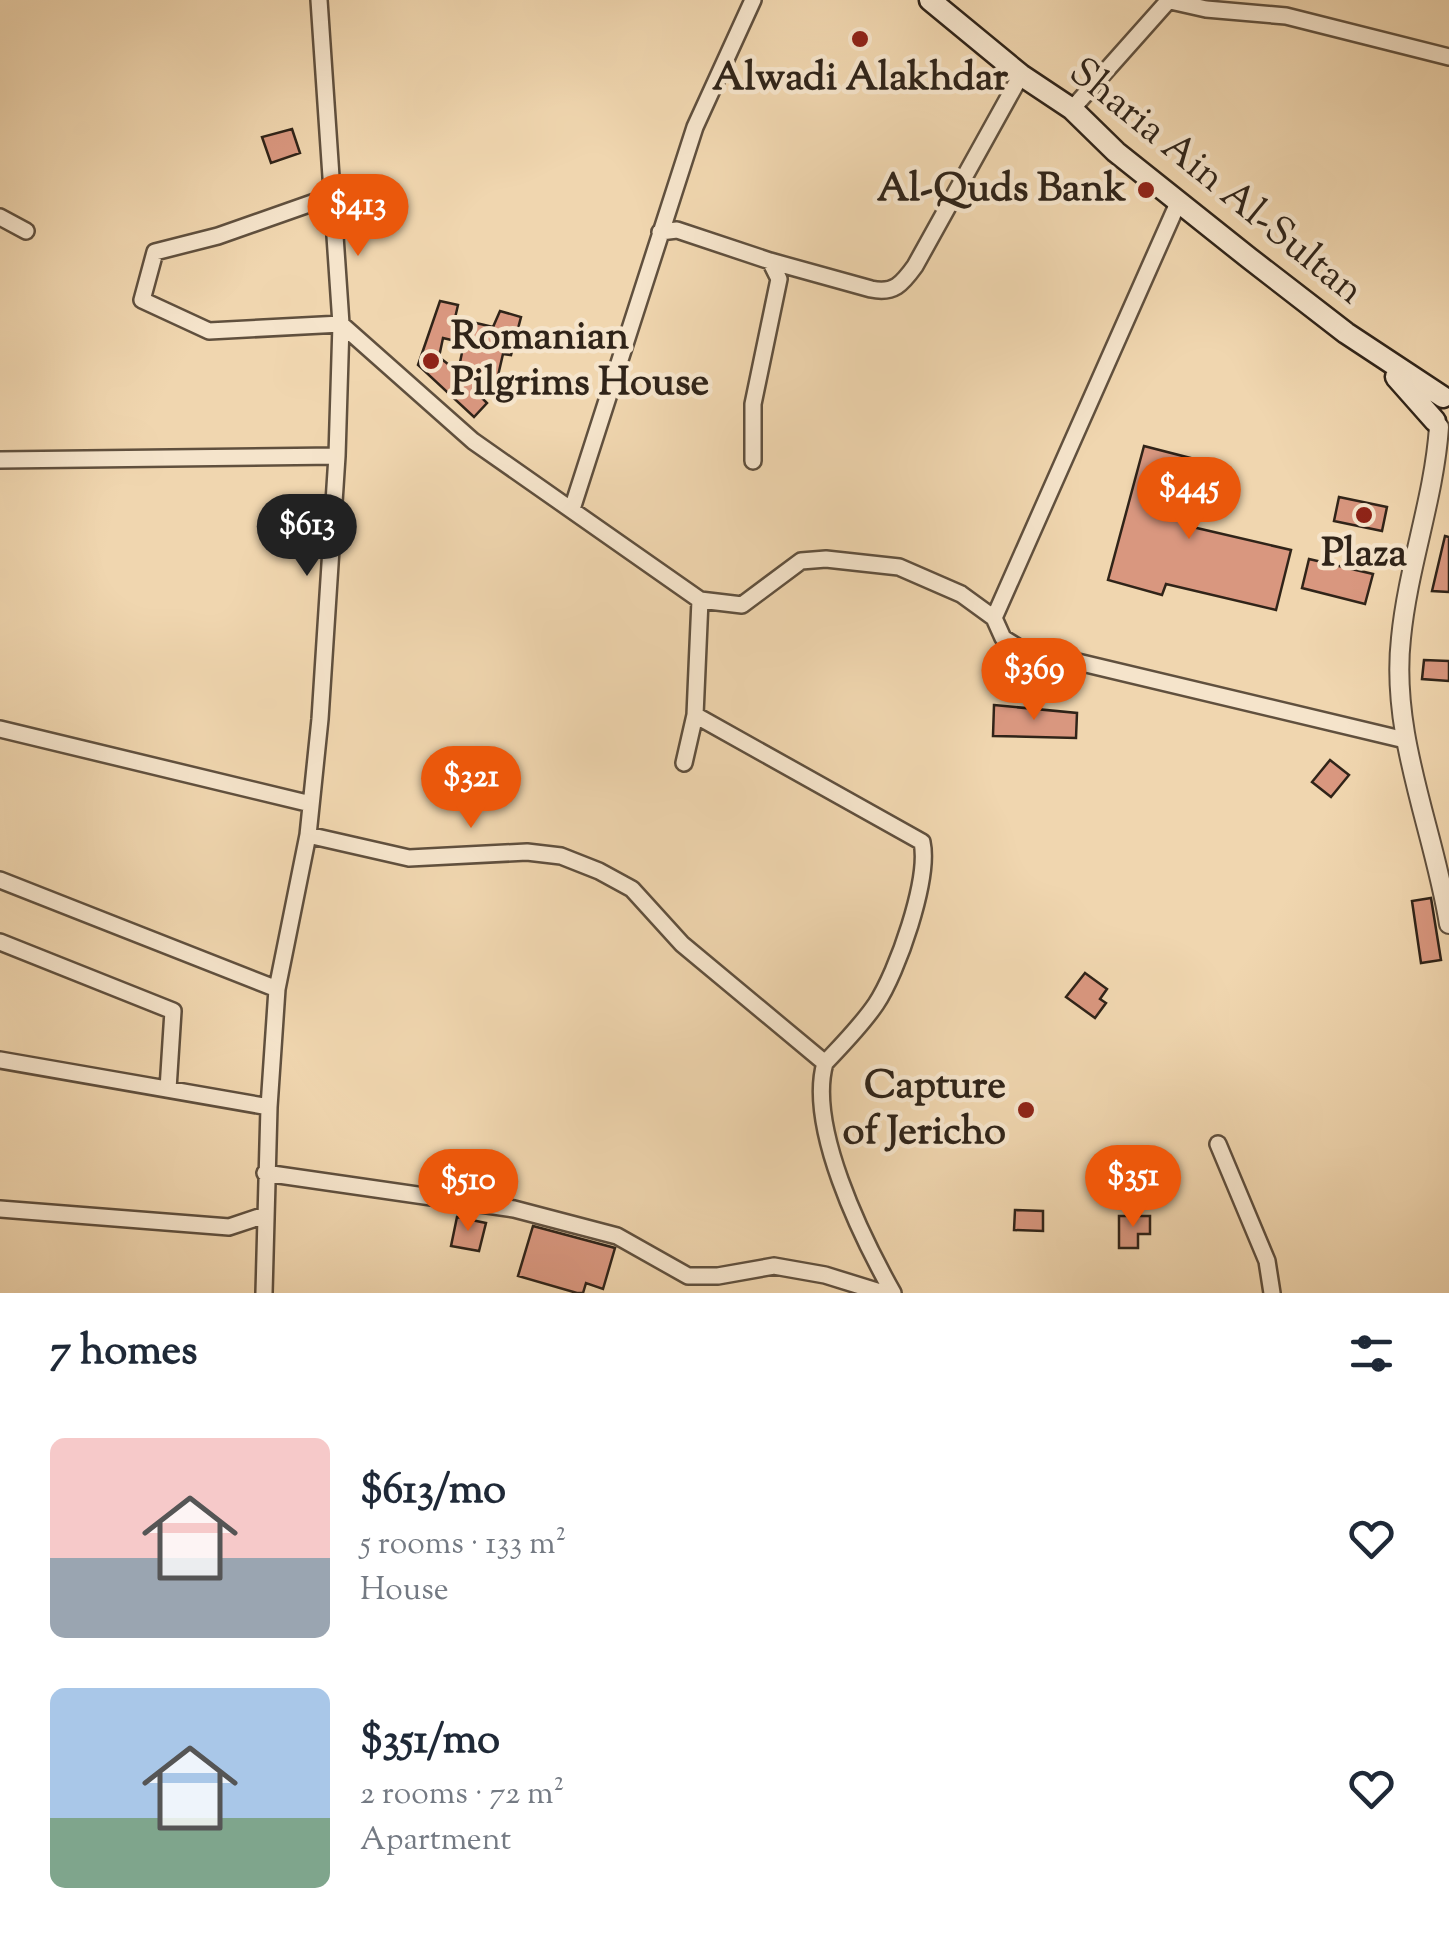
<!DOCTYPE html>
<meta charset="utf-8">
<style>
body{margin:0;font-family:"Sorts Mill Goudy",serif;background:#f2f2f3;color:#1f2937;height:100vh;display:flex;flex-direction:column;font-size:38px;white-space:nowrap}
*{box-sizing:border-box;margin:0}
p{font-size:32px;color:#747a83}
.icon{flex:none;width:55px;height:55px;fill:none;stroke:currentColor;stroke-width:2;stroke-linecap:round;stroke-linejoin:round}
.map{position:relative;height:1293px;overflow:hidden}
.panel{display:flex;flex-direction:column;background:#fff;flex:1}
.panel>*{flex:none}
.price{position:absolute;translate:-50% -85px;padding:0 22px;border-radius:35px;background:#ea580c;color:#fff;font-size:32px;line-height:65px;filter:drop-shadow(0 2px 5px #0008)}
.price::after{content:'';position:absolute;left:50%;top:60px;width:30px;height:22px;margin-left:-15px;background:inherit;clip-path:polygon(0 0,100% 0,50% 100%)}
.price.current{background:#222;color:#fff}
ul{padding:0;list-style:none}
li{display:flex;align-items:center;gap:30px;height:250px;padding:0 50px}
li span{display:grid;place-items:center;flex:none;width:280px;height:200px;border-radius:15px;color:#555}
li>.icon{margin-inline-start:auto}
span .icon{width:120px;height:120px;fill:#fffc;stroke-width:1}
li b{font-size:42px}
h2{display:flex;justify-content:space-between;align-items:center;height:120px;padding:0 50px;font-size:42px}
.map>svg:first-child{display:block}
.building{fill:#d9977f;stroke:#302419;stroke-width:2.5;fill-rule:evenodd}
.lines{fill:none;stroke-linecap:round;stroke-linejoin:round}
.minor-casing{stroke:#60503e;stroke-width:20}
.tertiary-casing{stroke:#60503e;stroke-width:22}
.secondary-casing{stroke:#302419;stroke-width:25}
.minor{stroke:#f5e4cb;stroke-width:15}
.tertiary{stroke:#f5e4cb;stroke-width:18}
.secondary{stroke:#f5e4cb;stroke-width:20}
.poi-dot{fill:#8f2418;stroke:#f5e4cb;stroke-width:4}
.labels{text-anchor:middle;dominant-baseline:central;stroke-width:9;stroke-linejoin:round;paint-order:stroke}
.poi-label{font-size:40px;font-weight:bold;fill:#302419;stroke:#f5e4cb}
.street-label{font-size:40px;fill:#302419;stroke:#f5e4cb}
</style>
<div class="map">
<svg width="1449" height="1293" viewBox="0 0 1449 1293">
<rect width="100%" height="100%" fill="#f0d6af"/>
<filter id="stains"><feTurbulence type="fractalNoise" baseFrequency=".002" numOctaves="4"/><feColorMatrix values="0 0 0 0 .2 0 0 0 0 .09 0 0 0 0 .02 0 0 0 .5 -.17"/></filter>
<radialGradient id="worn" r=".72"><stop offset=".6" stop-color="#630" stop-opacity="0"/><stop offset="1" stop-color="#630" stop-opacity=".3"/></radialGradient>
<path class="building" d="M 292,129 L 300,153 L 271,163 L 262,137 Z
M 440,301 L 458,305 L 455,318 L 493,327 L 500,311 L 521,317 L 511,355 L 503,354 L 497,380 L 481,376 L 479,395 L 487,403 L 474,417 L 418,365 ZM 443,338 L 464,343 L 458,372 L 439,357 Z
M 1144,446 L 1202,461 L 1184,525 L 1291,550 L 1276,610 L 1166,584 L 1162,595 L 1108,580 Z
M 1339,497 L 1387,507 L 1382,531 L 1334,521 Z
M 1445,536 L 1449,537 L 1449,592 L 1432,591 Z
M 1309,559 L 1373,574 L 1365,604 L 1302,588 Z
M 1424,660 L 1449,661 L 1449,681 L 1422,679 Z
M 994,705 L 1077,713 L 1076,738 L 993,736 Z
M 1330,760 L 1349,775 L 1331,797 L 1312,782 Z
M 1431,898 L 1441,960 L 1421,963 L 1412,901 Z
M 1085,973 L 1107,989 L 1100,999 L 1106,1003 L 1095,1018 L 1066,997 Z
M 1015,1210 L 1043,1211 L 1043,1231 L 1014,1230 Z
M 1119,1216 L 1150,1216 L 1150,1234 L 1138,1234 L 1138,1248 L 1119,1248 Z
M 457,1217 L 486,1223 L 479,1251 L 451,1246 Z
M 533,1226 L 615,1248 L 603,1289 L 586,1283 L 583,1293 L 577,1293 L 518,1276 Z"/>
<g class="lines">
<defs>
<path id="minor" d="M 1166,0 L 1206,9 L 1286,16 L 1449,57
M 1072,109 L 1169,0
M 329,197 L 218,236 L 155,252 L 142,300 L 209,331 L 341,324 L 473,441 L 700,600 L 695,715
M 0,217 L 26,231
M 660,232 L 677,230 L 770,261 L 779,279 L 753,404 L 753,461
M 770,261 L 871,289 C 894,294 902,284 915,266 L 1021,75
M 0,460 L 337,456
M 572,509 L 695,127 L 753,0
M 700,600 L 742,605 L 801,561 L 826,559 L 899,567 L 961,594 L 994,618 L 1003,638 L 1019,648 L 1405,740
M 994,618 L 1178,203
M 0,729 L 311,804
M 684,763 L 695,715 L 922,842 C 930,879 897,973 876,1004 C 861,1026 843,1044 825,1063
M 308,835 L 320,719 L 337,456 L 341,324 L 319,0
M 0,880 L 277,989
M 0,942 L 173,1011 L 168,1089
M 0,1060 L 269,1107 L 277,989 L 308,835 L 409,858 L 527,852 L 561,856 L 599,871 L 632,889 L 682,944 L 825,1063 C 807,1126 861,1236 893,1293
M 1218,1144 L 1267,1261 L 1272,1293
M 265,1173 L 514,1209 L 617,1236 L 688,1276 L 718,1276 L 774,1266 L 825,1275 L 883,1293
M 0,1209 L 229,1227 L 265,1215
M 264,1293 L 269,1107"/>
<path id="tertiary" d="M 1439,427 C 1434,499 1408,566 1401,638 C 1390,736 1434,829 1449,924"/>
<path id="secondary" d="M 930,0 L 1021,75 L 1072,109 L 1116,152 L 1249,258 L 1346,333 L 1443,397
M 1396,377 L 1435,421"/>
</defs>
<use href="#minor" class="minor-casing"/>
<use href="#tertiary" class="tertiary-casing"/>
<use href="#secondary" class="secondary-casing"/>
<use href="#minor" class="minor"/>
<use href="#tertiary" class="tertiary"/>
<use href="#secondary" class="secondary"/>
</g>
<g class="poi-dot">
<circle cx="860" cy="39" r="10"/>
<circle cx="1146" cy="190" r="10"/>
<circle cx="431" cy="361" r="10"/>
<circle cx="1364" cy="515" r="10"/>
<circle cx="1026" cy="1110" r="10"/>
</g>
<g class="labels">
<g class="poi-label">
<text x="860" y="79">Alwadi Alakhdar</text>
<text x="1126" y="190" text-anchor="end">Al-Quds Bank</text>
<text x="451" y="338" text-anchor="start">Romanian<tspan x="451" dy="46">Pilgrims House</tspan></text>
<text x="1364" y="555">Plaza</text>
<text x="1006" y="1087" text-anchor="end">Capture<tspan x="1006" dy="46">of Jericho</tspan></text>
</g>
<g class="street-label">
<text transform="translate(1215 183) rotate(39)">Sharia Ain Al-Sultan</text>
</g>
</g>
<rect width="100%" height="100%" filter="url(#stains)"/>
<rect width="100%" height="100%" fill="url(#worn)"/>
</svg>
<b class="price" style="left:358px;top:259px">$413</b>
<b class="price" style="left:1189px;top:542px">$445</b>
<b class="price current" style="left:307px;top:579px">$613</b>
<b class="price" style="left:1034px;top:723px">$369</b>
<b class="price" style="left:471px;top:831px">$321</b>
<b class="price" style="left:1133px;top:1230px">$351</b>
<b class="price" style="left:468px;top:1234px">$510</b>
</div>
<section class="panel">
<h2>7 homes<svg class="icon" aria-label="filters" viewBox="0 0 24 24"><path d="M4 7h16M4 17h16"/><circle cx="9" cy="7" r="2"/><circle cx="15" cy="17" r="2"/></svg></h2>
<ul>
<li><span style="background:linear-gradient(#f6c9c9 60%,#9aa5b1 0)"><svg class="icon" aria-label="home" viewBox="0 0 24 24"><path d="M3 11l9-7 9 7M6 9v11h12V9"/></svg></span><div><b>$613/mo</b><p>5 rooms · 133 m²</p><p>House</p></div><svg class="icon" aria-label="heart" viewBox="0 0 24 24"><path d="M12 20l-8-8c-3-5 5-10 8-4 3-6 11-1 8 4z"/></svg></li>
<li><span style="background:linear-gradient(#a9c7e8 65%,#7fa58c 0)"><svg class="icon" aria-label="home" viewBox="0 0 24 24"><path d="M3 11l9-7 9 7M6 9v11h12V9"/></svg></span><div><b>$351/mo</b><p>2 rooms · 72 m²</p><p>Apartment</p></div><svg class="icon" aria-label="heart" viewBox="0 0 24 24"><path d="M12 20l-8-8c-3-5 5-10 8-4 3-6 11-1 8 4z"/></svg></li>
</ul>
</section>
